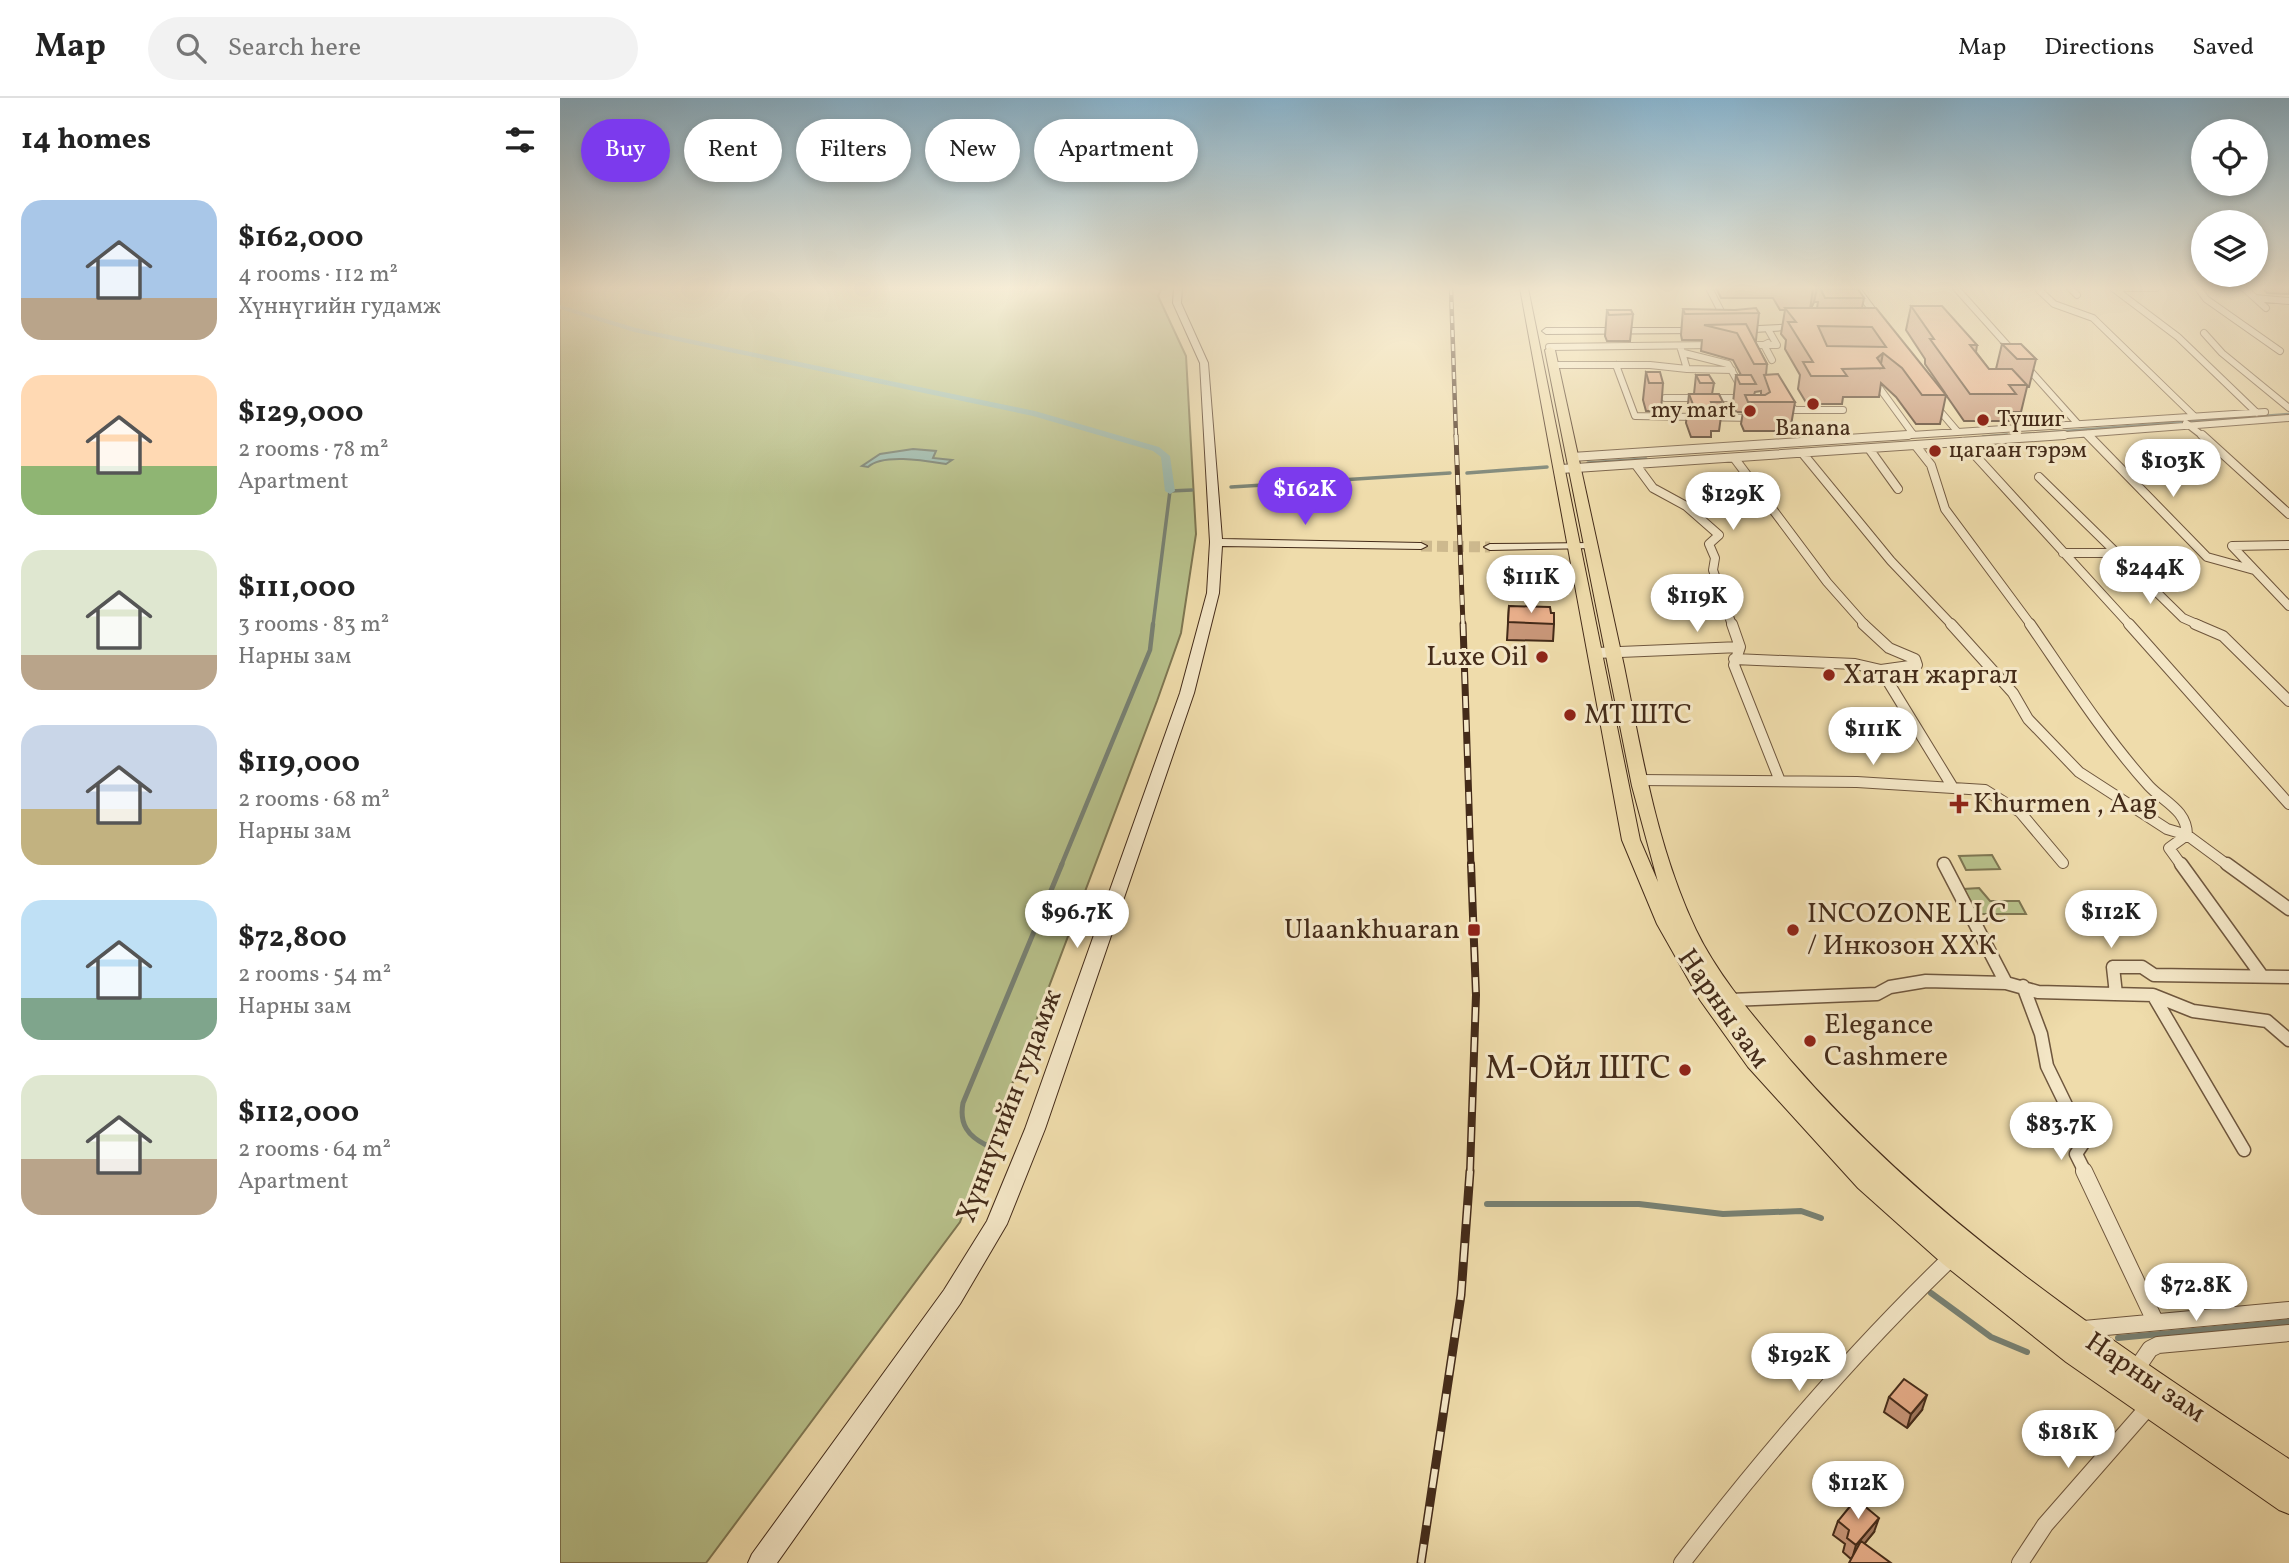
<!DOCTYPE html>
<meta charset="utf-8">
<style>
body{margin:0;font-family:Vollkorn,serif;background:#f2f2f2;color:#222;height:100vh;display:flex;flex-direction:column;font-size:26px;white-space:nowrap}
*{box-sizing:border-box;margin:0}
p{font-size:23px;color:#767676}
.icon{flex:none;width:38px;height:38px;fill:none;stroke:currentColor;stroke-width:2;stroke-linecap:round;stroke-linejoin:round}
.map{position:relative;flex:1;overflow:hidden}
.side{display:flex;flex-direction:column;background:#fff;width:560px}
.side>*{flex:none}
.guide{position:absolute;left:21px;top:21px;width:665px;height:63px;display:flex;gap:14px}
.tools{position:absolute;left:1631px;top:21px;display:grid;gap:14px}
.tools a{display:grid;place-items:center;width:77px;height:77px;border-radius:50%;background:#fff;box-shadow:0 4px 10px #0003;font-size:35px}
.price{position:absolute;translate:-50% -60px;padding:0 16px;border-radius:24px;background:#fff;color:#222;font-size:23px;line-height:46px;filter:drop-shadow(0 2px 4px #0008)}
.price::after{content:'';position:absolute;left:50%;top:42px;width:21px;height:16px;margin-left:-10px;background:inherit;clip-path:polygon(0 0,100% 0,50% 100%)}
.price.current{background:#7c3aed;color:#fff}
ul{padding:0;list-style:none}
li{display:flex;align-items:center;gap:21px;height:175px;padding:0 21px}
li span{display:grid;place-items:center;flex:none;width:196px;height:140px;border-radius:21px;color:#555}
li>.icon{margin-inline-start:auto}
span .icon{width:84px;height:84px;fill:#fffc;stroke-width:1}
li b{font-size:30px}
h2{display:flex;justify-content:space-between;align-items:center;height:84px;padding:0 21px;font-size:30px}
.chip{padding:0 24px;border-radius:32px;background:#fff;box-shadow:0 4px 10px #0003;font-size:24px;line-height:63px}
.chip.current{background:#7c3aed;color:#fff}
header{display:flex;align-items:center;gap:42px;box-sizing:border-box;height:98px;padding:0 35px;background:#fff;border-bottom:2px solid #e0e0e0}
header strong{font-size:33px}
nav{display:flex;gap:38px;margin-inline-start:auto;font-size:24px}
.search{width:490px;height:63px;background:#f2f2f2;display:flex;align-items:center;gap:18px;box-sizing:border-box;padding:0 24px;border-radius:38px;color:#767676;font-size:26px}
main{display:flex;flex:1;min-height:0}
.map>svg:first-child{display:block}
.green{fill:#b7c08a;stroke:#7e7652;stroke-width:2}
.water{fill:#9abaaf;stroke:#788173;stroke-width:2}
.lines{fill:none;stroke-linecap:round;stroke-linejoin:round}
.stream-far4{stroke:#788173;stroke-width:2.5}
.stream-far3{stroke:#788173;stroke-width:3.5}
.stream-far2{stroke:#788173;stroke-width:4.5}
.stream-far1{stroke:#788173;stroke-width:5}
.stream{stroke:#788173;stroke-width:6}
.canal{fill:#9abaaf;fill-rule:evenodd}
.secondary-tunnel{stroke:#cdb98e;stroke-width:11;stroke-dasharray:11 5;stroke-linecap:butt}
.street-far4-casing{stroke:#6f573e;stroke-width:8}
.street-far3-casing{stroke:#6f573e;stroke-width:10}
.street-far2-casing{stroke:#6f573e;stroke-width:12}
.street-far1-casing{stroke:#6f573e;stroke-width:15}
.street-casing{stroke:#6f573e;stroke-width:18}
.secondary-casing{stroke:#442b19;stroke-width:2}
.primary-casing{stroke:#442b19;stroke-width:2}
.street-far4{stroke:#f5e8c8;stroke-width:6}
.street-far3{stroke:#f5e8c8;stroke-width:8}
.street-far2{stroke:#f5e8c8;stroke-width:10}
.street-far1{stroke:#f5e8c8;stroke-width:12}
.street{stroke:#f5e8c8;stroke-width:16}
.secondary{fill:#f5e8c8;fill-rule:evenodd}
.primary{fill:#efdcab;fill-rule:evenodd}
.rail-far4-casing{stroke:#442b19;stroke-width:4.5}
.rail-far3-casing{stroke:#442b19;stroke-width:5}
.rail-far2-casing{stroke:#442b19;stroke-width:7}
.rail-far1-casing{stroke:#442b19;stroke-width:8}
.rail-casing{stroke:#442b19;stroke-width:9}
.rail-far4{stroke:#f5e8c8;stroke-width:2.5;stroke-dasharray:7;stroke-linecap:butt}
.rail-far3{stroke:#f5e8c8;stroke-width:3.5;stroke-dasharray:10;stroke-linecap:butt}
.rail-far2{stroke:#f5e8c8;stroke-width:4.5;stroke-dasharray:12;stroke-linecap:butt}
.rail-far1{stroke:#f5e8c8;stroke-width:5;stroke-dasharray:15;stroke-linecap:butt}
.rail{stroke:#f5e8c8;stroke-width:6;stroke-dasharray:19;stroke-linecap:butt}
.wall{fill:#c89678;stroke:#442b19;stroke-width:2;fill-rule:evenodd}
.shaded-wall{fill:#a37a61;stroke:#442b19;stroke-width:2}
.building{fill:#e9af8b;stroke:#442b19;stroke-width:2;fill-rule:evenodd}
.poi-dot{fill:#8f2418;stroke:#f5e8c8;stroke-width:2.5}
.labels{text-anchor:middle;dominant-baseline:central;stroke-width:6;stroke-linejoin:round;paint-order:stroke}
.far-poi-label{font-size:23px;fill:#442b19;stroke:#f5e8c8;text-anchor:start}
.poi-label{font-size:28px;fill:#442b19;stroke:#f5e8c8;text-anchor:start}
.street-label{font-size:28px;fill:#442b19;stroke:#f5e8c8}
.near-poi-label{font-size:33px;fill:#442b19;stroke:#f5e8c8;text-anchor:end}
</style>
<header>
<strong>Map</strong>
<div class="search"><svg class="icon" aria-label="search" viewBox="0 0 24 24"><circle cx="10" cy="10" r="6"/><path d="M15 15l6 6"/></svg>Search here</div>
<nav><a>Map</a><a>Directions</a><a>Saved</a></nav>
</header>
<main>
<section class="side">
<h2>14 homes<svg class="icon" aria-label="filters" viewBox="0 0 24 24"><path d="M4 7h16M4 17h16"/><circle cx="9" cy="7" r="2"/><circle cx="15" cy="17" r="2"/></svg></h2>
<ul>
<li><span style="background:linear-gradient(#a9c7e8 70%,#b9a48a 0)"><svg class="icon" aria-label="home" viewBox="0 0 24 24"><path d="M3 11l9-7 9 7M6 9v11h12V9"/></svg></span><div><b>$162,000</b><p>4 rooms · 112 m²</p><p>Хүннүгийн гудамж</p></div></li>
<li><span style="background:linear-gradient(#ffd9b3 65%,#8fb573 0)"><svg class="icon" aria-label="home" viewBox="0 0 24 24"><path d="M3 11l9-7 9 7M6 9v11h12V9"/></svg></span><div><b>$129,000</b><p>2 rooms · 78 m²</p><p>Apartment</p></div></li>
<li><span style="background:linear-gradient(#dfe7d0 75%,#b9a48a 0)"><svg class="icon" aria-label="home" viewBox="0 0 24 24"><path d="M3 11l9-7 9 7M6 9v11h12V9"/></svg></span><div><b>$111,000</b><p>3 rooms · 83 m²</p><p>Нарны зам</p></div></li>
<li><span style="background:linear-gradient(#c9d6e8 60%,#c2b280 0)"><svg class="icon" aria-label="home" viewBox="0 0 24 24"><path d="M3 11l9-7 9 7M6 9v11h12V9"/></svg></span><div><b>$119,000</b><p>2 rooms · 68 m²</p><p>Нарны зам</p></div></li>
<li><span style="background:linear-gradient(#bfe0f5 70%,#7fa58c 0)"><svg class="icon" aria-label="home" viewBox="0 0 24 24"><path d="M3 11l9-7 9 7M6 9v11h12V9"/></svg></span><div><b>$72,800</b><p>2 rooms · 54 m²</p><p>Нарны зам</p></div></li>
<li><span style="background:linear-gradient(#dfe7d0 60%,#b9a48a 0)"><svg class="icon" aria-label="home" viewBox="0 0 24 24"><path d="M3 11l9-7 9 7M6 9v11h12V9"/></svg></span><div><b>$112,000</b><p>2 rooms · 64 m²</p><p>Apartment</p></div></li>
</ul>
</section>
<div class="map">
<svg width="1729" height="1465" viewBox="0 0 1729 1465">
<rect width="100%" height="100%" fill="#efdcab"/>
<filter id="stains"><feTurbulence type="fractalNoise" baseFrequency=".00286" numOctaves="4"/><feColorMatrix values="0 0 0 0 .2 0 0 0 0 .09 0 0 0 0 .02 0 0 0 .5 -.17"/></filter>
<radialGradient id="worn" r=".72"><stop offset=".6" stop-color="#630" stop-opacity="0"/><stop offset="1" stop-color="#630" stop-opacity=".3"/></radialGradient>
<path class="green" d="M 0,190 L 602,190 L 598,198 L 626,258 L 636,436 L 621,535 L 597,603 L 400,1124 L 146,1465 L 0,1465 Z
M 1432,757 L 1440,771 L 1406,772 L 1399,758 Z
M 1419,790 L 1430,803 L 1459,803 L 1466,816 L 1415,816 L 1404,791 Z"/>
<path class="water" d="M 353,351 L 376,353 L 373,360 L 392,362 L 386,366 C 367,363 323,355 308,369 L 302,368 L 320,356 Z"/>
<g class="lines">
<path class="stream-far4" d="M 1424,339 L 1729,316"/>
<path class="stream-far3" d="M 1423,339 L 1447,337
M 1028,365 L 1086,361
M 907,375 L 987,369
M 671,389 L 890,375
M 593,527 L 610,393 L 632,392"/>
<path class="stream-far2" d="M 501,768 L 590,552 L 593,526"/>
<path class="stream-far1" d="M 426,1047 C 408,1038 399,1026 403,1005 L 502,766"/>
<path class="stream" d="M 927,1106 L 1079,1106 L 1163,1116 L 1241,1113 L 1261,1120
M 1371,1195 L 1431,1239 L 1467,1254
M 1558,1240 L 1729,1224"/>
<path class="canal" d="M 0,207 L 76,230 L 475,313 L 599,349 L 610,358 L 615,393 L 610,396 L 605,393 L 601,359 L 593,353 L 473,318 L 74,234 L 0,211 Z"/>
<path class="secondary-tunnel" d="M 861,448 L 930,449"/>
<defs>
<path id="street-far4" d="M 1149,190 L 1166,223
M 1396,190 L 1517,325
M 1482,190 L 1479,192 L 1494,206 L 1533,220 L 1633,317
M 1510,190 L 1517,197
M 1553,190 L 1618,239 L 1697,315
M 1557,190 L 1596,190
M 1638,190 L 1646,201 L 1720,253
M 1684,190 L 1706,210
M 1695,200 L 1729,203
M 1644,235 L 1662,255 L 1729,310
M 1208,245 L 1204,247 L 1212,262
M 1183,247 L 1217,247 L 1209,233
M 989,249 L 1153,247
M 1124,255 L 1168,266 L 1182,291
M 993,267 L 1090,267 L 1127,271 L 1120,248
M 1056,267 L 1075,318 L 1196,320
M 1127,271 L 1172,272
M 1318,288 L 1353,336
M 1105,300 L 1186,300
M 1225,302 L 1235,312 L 1283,312
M 1374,306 L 1397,333
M 1626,325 L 1644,339
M 1527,336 L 1530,339
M 1321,339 L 1705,314
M 1481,339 L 1729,320"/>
<path id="street-far3" d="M 1528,337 L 1647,459 L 1694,472
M 1642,337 L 1729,416
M 1403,344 L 1570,527
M 1356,348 L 1371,367 L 1385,411 L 1471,527
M 1310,352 L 1338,391
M 1244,357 L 1331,463 L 1392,527
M 1012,359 L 1348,337
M 1175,361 L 1267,484 L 1305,527
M 1076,367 L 1093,390 L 1126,408 L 1159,437 L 1149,446 L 1155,460 L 1153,472 L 1172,527
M 1001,371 L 1504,337
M 1479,379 L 1623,520 L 1639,527
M 1729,447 L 1672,448 L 1729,508
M 1503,455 L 1556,455"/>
<path id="street-far2" d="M 1172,526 L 1180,549
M 1391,526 L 1453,595 L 1468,621 L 1519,674 L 1607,731 L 1627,737 L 1669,768
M 1470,526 C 1508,581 1544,638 1589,688 C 1604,704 1627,712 1627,737 L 1609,750 L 1622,768
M 1569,526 L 1729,706
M 1635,526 L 1663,538 L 1729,603
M 1036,555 L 1180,549 L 1174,567 L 1220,683
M 1174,561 L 1295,566 L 1321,572 L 1357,567 L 1355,561 L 1329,550 L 1303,526
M 1321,572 L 1392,688
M 1079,682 L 1297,684 L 1425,692 L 1460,714 L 1503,765
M 1384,765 L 1385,768"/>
<path id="street-far1" d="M 1384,766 L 1446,885
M 1621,766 L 1702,878
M 1667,766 L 1729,811
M 1463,888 L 1481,936 L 1487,968 L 1524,1044 L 1516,1056 L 1525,1074
M 1556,896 L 1553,869 L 1582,869 L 1594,877 L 1729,879
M 1593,897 L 1684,1052
M 1170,902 L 1317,896 L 1330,889 L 1366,883 L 1446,885 L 1478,894 L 1593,897 L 1633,913 L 1707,923 L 1729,942"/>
<path id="street" d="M 1524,1073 L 1595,1223
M 1524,1231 L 1729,1212
M 1575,1273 L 1590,1251 L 1598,1247 L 1729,1235
M 1122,1465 C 1205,1357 1294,1253 1392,1159
M 1460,1465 L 1485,1427 L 1590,1307"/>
<path id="secondary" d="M 614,190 L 622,190 L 621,205 L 648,265 L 662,441 L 861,445 L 867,448 L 861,451 L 662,448 L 659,495 L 634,595 L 485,1031 L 447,1126 L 400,1206 L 217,1465 L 188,1465 L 192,1456 L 384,1192 L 427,1123 L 465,1031 L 620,595 L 647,495 L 650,444 L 640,265 L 613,205 Z
M 1292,190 L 1300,190 L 1327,226 L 1326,228 L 1320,228 Z
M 1242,226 L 1245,227 L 1245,231 L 1177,235 L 1173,232 L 1177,229 Z
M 1141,230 L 1145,233 L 1144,235 L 986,236 L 982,233 L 986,230 Z
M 1031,445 L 1035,446 L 1035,450 L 930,452 L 924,449 L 930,446 Z"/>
<path id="primary" d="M 960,190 L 968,190 L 1080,742 L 1098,784 L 1072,688 L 985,252 L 990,249 L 995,252 C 1018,357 1041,463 1064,568 C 1082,657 1097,750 1136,832 C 1159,880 1197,922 1231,963 C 1371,1125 1551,1243 1729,1361 L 1729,1416 L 1719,1412 L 1506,1264 L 1383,1166 L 1298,1090 L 1188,969 L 1140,902 L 1097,826 L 1062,742 Z"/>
</defs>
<use href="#street-far4" class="street-far4-casing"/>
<use href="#street-far3" class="street-far3-casing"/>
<use href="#street-far2" class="street-far2-casing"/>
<use href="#street-far1" class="street-far1-casing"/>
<use href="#street" class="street-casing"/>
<use href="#secondary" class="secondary-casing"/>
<use href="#primary" class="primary-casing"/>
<use href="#street-far4" class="street-far4"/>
<use href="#street-far3" class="street-far3"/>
<use href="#street-far2" class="street-far2"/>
<use href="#street-far1" class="street-far1"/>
<use href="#street" class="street"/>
<use href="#secondary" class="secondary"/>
<use href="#primary" class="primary"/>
<defs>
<path id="rail-far4" d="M 891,190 L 896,339"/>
<path id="rail-far3" d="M 896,337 L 903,527"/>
<path id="rail-far2" d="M 903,526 L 911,768"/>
<path id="rail-far1" d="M 910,1074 L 916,897 L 911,766"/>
<path id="rail" d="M 861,1465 L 901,1197 L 910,1073"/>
</defs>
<use href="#rail-far4" class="rail-far4-casing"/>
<use href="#rail-far3" class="rail-far3-casing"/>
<use href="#rail-far2" class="rail-far2-casing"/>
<use href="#rail-far1" class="rail-far1-casing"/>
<use href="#rail" class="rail-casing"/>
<use href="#rail-far4" class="rail-far4"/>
<use href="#rail-far3" class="rail-far3"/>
<use href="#rail-far2" class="rail-far2"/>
<use href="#rail-far1" class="rail-far1"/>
<use href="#rail" class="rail"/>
</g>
<path class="wall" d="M 1156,190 L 1291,190 L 1304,200 L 1302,210 L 1385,295 L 1365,266 L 1365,261 L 1346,232 L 1351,208 L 1417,247 L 1416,254 L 1429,271 L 1436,271 L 1442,246 L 1476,261 L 1469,289 L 1467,289 L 1461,314 L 1452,314 L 1450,323 L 1404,323 L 1386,297 L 1380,326 L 1356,326 L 1336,299 L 1321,285 L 1319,299 L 1283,299 L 1282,306 L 1247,306 L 1238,291 L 1240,277 L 1225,251 L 1226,242 L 1221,236 L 1225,212 L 1220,212 L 1213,200 L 1161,200 ZM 1254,204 L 1258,204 L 1257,210 L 1251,210 Z
M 1702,190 L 1729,190 L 1729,196 L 1707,195 Z
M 1123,211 L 1199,215 L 1196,242 L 1194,242 L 1207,266 L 1206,277 L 1235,304 L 1230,333 L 1184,333 L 1181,326 L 1183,314 L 1176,314 L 1173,305 L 1176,277 L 1181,277 L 1173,262 L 1141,253 L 1142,242 L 1122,242 L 1121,237 ZM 1201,293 L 1201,297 L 1194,297 L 1195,294 Z
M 1047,212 L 1073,216 L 1070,243 L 1047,243 L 1045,238 Z
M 1086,274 L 1103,285 L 1101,313 L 1086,313 L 1083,302 Z
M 1136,277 L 1154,285 L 1152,296 L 1163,304 L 1159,333 L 1151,333 L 1151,339 L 1131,339 L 1126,325 L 1129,296 L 1134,296 Z
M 949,508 L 991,515 L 994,526 L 993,543 L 947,542 Z
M 1329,1299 L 1362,1312 L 1347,1330 L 1324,1314 Z
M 1278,1423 L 1314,1434 L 1291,1461 L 1283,1454 L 1285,1446 L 1273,1437 Z"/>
<path class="shaded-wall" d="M 1253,190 L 1257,190 L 1254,204 L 1250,212 Z
M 1323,255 L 1320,271 L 1317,260 Z
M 1367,1297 L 1362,1312 L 1347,1330 L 1351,1316 Z
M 1319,1420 L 1314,1434 L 1292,1461 L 1296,1447 Z"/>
<path class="building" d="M 1260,190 L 1298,191 L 1304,200 L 1265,200 Z
M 1351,208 L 1382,208 L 1417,247 L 1410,247 L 1429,271 L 1452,271 L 1467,287 L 1449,287 L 1456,296 L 1410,296 L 1370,241 L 1374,241 Z
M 1196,210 L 1199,215 L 1125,216 L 1123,211 L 1175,212 Z
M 1225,210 L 1316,210 L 1386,297 L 1362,297 L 1342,270 L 1323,255 L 1317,260 L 1324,270 L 1282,271 L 1287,278 L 1251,278 L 1243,264 L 1253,264 L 1228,224 L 1236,224 ZM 1258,228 L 1312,229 L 1326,249 L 1267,248 Z
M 1047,212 L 1071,212 L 1073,216 L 1049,217 Z
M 1186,226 L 1207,266 L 1194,266 L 1177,235 L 1144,227 Z
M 1442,246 L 1461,246 L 1476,261 L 1457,261 Z
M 1086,274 L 1100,274 L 1103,285 L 1089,285 Z
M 1218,276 L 1235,304 L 1188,304 L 1185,297 L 1205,297 L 1210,294 L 1204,277 Z
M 1136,277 L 1149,277 L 1154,285 L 1140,285 Z
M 1176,277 L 1191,277 L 1196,286 L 1180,286 Z
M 1129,296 L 1159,296 L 1163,304 L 1151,304 L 1154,310 L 1134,309 Z
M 949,508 L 990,509 L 991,515 L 994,515 L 994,526 L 948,524 Z
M 1344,1281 L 1367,1297 L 1351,1316 L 1329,1299 Z
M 1296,1401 L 1319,1420 L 1296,1447 L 1287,1440 L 1289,1432 L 1278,1423 Z
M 1301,1443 L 1331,1465 L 1289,1465 Z"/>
<linearGradient id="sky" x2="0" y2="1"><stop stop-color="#89b6d1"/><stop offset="0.48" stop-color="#f8efd9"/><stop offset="1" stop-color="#f8efd9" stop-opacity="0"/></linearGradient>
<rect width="1729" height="396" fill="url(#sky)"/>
<g class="poi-dot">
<circle cx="1253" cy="306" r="7"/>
<circle cx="1190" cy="313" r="7"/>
<circle cx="1423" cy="322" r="7"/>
<circle cx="1375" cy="353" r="7"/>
<circle cx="982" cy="559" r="7"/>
<circle cx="1269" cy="577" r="7"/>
<circle cx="1010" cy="617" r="7"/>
<path d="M1395.5 695.5h7v7h7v7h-7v7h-7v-7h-7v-7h7z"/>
<rect x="907" y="825" width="14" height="14" rx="3.5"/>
<circle cx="1233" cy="832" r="7"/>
<circle cx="1250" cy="943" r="7"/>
<circle cx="1125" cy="972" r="7"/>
</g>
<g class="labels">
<g class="far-poi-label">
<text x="1176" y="313" text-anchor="end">my mart</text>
<text x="1437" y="322">Түшиг</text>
<text x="1253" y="331" text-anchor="middle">Banana</text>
<text x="1389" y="353">цагаан тэрэм</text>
</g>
<g class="poi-label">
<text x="968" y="559" text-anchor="end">Luxe Oil</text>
<text x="1283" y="577">Хатан жаргал</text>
<text x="1024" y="617">МТ ШТС</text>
<text x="1413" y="706">Khurmen , Aag</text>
<text x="1247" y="816">INCOZONE LLC<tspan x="1247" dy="32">/ Инкозон ХХК</tspan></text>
<text x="900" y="832" text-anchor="end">Ulaankhuaran</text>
<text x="1264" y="927">Elegance<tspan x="1264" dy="32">Cashmere</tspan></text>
</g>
<g class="street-label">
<text transform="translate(1163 911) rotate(55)">Нарны зам</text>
<text transform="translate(450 1008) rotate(-69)">Хүннүгийн гудамж</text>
<text transform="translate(1585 1280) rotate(34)">Нарны зам</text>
</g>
<g class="near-poi-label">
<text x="1111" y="972">M-Ойл ШТС</text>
</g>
</g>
<rect width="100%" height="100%" filter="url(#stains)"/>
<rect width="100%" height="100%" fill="url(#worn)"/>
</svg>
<div class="tools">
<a><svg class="icon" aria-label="locate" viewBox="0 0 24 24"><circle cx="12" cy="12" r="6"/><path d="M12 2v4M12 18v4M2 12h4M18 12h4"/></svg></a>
<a><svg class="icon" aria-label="layers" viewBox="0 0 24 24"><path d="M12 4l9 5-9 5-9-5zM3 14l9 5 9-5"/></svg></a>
</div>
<b class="price" style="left:1613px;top:401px">$103K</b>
<b class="price current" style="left:745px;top:429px">$162K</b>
<b class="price" style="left:1173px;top:434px">$129K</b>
<b class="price" style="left:1590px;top:508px">$244K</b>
<b class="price" style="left:971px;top:517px">$111K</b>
<b class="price" style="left:1137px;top:536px">$119K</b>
<b class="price" style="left:1313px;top:669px">$111K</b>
<b class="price" style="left:517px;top:852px">$96.7K</b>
<b class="price" style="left:1551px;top:852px">$112K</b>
<b class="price" style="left:1501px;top:1064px">$83.7K</b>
<b class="price" style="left:1636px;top:1225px">$72.8K</b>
<b class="price" style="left:1239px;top:1295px">$192K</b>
<b class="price" style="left:1508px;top:1372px">$181K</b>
<b class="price" style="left:1298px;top:1423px">$112K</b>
<div class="guide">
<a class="chip current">Buy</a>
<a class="chip">Rent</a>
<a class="chip">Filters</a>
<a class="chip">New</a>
<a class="chip">Apartment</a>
</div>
</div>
</main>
